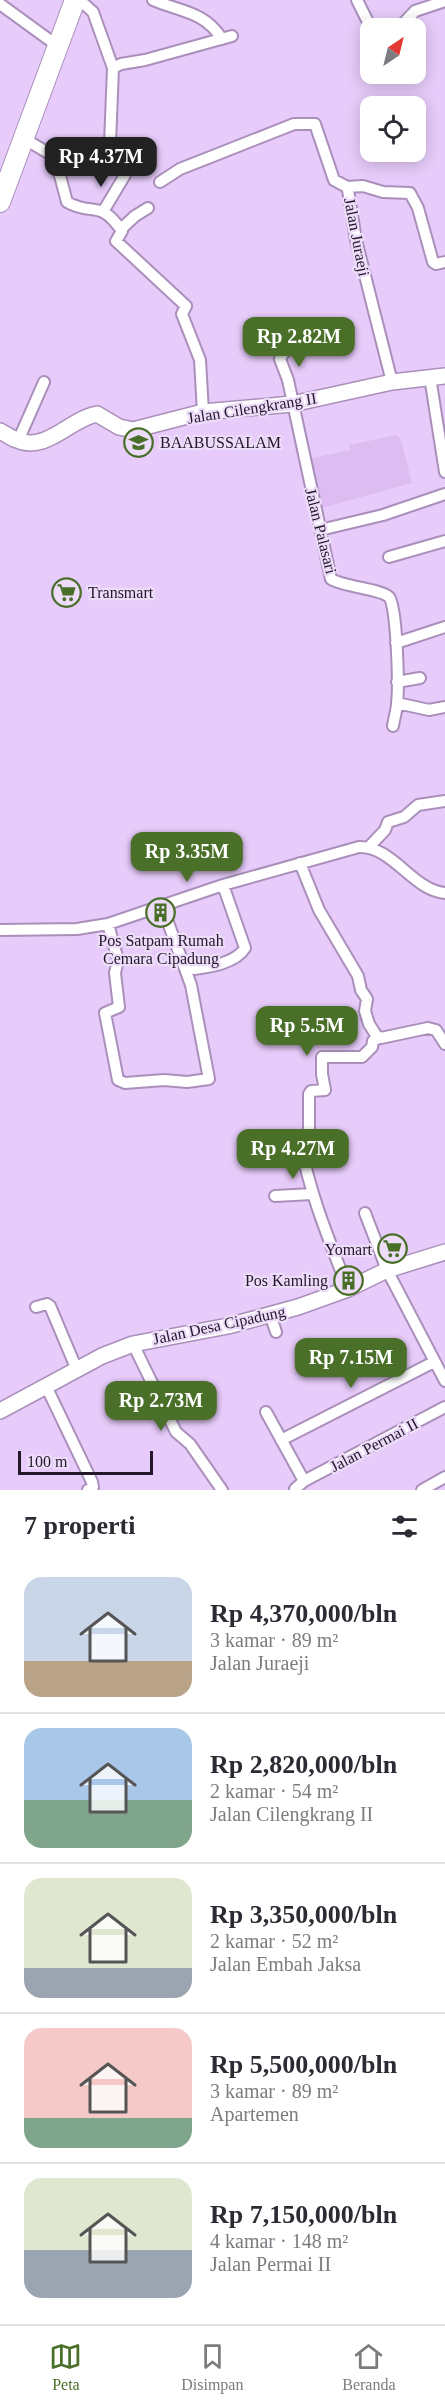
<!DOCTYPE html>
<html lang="id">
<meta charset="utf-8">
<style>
body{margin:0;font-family:Georgia,serif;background:#f7f7f7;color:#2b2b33;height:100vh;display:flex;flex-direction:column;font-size:22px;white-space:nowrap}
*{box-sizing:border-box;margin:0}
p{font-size:20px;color:#7c7c81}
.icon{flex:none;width:33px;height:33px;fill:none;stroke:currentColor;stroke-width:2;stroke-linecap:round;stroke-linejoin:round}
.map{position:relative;height:1490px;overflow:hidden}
.details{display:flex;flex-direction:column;background:#fff;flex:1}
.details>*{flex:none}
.needle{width:39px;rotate:35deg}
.tools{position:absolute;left:360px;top:18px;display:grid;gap:12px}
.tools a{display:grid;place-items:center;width:66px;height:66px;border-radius:12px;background:#fff;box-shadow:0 3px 15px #0003;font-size:30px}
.scale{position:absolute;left:18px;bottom:15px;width:135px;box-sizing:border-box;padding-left:6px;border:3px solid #231829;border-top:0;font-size:16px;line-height:21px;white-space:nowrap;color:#231829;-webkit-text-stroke:4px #eeddfa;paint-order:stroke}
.price{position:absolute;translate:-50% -51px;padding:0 14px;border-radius:12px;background:#4a6f28;color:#fff;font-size:20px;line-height:39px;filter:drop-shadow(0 2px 3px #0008)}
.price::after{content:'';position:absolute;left:50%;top:36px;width:18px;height:14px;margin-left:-9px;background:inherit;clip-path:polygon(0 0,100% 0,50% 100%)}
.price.current{background:#222;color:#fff}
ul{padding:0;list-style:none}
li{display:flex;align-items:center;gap:18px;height:150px;padding:0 24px}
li+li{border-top:2px solid #e1e1e2}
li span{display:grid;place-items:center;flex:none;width:168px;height:120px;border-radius:18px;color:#555}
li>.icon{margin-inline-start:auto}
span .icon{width:72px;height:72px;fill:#fffc;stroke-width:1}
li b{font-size:26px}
h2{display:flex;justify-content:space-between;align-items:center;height:72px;padding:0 24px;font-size:26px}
.menu{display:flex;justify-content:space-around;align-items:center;height:84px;border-top:2px solid #e1e1e2;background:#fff;font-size:16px;color:#7c7c81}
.menu a{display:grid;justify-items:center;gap:3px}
.menu .current{color:#4a6f28}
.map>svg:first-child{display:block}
.built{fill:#ddbcf1}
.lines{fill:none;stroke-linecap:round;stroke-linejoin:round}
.street-casing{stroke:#aa8fbb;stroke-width:14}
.secondary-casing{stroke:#aa8fbb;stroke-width:18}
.highway-casing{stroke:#aa8fbb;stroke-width:22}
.street{stroke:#fff;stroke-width:10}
.secondary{stroke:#fff;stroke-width:15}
.highway{stroke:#fff;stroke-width:20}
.labels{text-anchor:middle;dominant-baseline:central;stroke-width:4.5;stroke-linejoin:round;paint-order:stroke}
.street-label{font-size:16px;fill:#231829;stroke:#eeddfa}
.poi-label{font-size:16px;fill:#231829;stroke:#eeddfa;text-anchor:start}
</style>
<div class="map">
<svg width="445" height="1490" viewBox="0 0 445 1490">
<rect width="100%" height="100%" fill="#e7cbfa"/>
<path class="built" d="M 397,435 L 401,440 L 412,483 L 318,509 L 308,459 L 350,450 L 349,445 Z"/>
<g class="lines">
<defs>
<path id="street" d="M 75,0 L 84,4 L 93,12 L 113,68 L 110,144 L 113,155 L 125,175 L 104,210
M 153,0 C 181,12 204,11 222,39
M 357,0 L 371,28
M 0,4 L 59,47
M 399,28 L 415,11 L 445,1
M 113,68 L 121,64 L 145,60 L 232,36
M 23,138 L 55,157 L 67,202 C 93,217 99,198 122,231 L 116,241 L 186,306 L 182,314 L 200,360 L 203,412
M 160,182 L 180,169 L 294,124 L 315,124 L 334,180 L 347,187 L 348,190 L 356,240 L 392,382
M 347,187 L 363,186 L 383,192 L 410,193 L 418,208 L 433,262 L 436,264 L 445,262
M 121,229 L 135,216 L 148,208
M 285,338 L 286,349 L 280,359 L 288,380 L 331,579 C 344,587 381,589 389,597 C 397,605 399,688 397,703 C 397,710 394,718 393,726
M 430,377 L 445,472
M 18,441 L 44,382
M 320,530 L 383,515 L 445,494
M 389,557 L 445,541
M 396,643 L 445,627
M 397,682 L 420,678
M 397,703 L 429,710 L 445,707
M 368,848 L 385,830 L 388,822 L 404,817 L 418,805 L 445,801
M 300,863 L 319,910 L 358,976 L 361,990 L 367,999 L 365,1011 L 369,1024 L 376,1035 L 381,1038 L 428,1028 L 436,1030 L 445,1044
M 108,924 L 118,960 L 115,973 L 119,1007 L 105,1013 L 118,1080 L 125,1083 L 164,1080 L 187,1082 L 209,1079 L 191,985 L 162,906
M 0,930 L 77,929 L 108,924 L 223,885 L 359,847 C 393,846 412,890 445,893
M 183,962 L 194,969 C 210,967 236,963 245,948 L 223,885
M 273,1138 L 292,1140 L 301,1145 C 310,1195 330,1242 348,1289
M 302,1146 L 306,1145 L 309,1141 L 309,1094 L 311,1091 L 325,1090 L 322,1074 L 322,1057 L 362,1057 L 372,1047 L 373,1041 L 379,1038
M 275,1196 L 312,1194
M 365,1213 L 387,1270 L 445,1381
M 36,1307 L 47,1304 L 50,1306 L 77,1370
M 270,1314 L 276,1332
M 133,1344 L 176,1432 L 190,1444 L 222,1490
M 46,1386 L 92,1482 L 93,1487 L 88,1490
M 266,1412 L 304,1481
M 281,1440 L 434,1362
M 295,1489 L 304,1481 L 445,1407
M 422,1490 L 445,1477"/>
<path id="secondary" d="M 0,431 C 6,434 11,438 17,440 C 46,453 70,419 97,414 L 119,427 L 133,430 L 203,412 L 292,404 L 392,382 L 445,376
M 0,1411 L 102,1356 L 133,1344 L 228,1326 L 298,1307 L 348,1289 L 387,1270 L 445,1252"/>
<path id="highway" d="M 0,202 L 75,0"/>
</defs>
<use href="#street" class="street-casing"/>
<use href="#secondary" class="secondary-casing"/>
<use href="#highway" class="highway-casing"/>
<use href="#street" class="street"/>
<use href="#secondary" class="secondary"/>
<use href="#highway" class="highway"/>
</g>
<defs>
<symbol id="school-ring" viewBox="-11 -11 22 22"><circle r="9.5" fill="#eeddfa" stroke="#4a6f28" stroke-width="1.5"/><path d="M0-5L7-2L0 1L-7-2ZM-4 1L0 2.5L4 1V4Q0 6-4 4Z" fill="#4a6f28"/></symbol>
<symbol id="supermarket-ring" viewBox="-11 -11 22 22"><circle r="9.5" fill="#eeddfa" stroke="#4a6f28" stroke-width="1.5"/><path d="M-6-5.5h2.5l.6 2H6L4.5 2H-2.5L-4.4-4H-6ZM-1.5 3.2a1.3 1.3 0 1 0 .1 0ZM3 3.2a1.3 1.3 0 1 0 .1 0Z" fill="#4a6f28"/></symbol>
<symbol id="building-ring" viewBox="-11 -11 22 22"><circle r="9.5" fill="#eeddfa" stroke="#4a6f28" stroke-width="1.5"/><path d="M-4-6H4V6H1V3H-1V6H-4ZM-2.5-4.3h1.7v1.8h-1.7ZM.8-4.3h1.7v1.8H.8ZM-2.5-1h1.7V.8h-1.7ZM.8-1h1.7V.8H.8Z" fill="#4a6f28"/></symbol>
</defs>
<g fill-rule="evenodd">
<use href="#school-ring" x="122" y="426" width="33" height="33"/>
<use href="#supermarket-ring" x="50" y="576" width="33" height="33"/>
<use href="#building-ring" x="144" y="896" width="33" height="33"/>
<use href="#supermarket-ring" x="376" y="1232" width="33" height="33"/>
<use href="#building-ring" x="332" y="1264" width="33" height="33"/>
</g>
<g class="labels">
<g class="street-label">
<text transform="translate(357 237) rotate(79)">Jalan Juraeji</text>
<text transform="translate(252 408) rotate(-9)">Jalan Cilengkrang II</text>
<text transform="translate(321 531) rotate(76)">Jalan Palasari</text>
<text transform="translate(219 1325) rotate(-12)">Jalan Desa Cipadung</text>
<text transform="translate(374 1445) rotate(-28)">Jalan Permai II</text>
</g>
<g class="poi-label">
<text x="160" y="442">BAABUSSALAM</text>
<text x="88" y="592">Transmart</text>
<text x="161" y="940" text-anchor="middle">Pos Satpam Rumah<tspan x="161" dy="18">Cemara Cipadung</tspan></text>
<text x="372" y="1249" text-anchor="end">Yomart</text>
<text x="328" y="1280" text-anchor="end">Pos Kamling</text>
</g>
</g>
</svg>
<div class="tools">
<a><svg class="needle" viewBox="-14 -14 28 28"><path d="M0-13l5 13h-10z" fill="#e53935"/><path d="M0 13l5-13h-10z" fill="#7c7c81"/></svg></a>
<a><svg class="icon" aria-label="locate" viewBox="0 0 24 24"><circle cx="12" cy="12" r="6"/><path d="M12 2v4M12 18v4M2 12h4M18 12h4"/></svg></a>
</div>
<div class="scale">100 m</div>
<b class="price current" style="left:101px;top:188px">Rp 4.37M</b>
<b class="price" style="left:299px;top:368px">Rp 2.82M</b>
<b class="price" style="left:187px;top:883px">Rp 3.35M</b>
<b class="price" style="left:307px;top:1057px">Rp 5.5M</b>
<b class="price" style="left:293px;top:1180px">Rp 4.27M</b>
<b class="price" style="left:351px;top:1389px">Rp 7.15M</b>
<b class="price" style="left:161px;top:1432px">Rp 2.73M</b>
</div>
<section class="details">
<h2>7 properti<svg class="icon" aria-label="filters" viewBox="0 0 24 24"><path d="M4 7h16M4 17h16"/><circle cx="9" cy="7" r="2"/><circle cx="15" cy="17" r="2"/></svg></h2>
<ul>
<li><span style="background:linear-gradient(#c9d6e8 70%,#b9a48a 0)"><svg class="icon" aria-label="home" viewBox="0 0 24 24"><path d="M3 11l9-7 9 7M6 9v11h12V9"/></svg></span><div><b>Rp 4,370,000/bln</b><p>3 kamar · 89 m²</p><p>Jalan Juraeji</p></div></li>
<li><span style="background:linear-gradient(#a9c7e8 60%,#7fa58c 0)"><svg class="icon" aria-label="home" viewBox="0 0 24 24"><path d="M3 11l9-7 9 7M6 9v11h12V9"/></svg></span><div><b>Rp 2,820,000/bln</b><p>2 kamar · 54 m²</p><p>Jalan Cilengkrang II</p></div></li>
<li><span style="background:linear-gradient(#dfe7d0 75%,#9aa5b1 0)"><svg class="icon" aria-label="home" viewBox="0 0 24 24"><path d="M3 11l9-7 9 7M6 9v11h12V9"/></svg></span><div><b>Rp 3,350,000/bln</b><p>2 kamar · 52 m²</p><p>Jalan Embah Jaksa</p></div></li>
<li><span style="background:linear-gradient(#f6c9c9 75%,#7fa58c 0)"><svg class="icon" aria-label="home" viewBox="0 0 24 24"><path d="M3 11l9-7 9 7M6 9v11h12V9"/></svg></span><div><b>Rp 5,500,000/bln</b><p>3 kamar · 89 m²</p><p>Apartemen</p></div></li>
<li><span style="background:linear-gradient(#dfe7d0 60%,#9aa5b1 0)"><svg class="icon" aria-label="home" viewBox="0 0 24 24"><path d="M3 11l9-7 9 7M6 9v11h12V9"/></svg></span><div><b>Rp 7,150,000/bln</b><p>4 kamar · 148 m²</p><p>Jalan Permai II</p></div></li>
</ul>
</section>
<nav class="menu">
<a class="current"><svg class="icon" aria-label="map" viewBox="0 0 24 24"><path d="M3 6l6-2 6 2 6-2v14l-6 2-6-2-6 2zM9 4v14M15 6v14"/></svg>Peta</a>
<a><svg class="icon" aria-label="saved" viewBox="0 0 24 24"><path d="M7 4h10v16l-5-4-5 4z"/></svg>Disimpan</a>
<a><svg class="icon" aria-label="home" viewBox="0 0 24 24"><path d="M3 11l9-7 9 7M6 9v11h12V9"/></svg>Beranda</a>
</nav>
